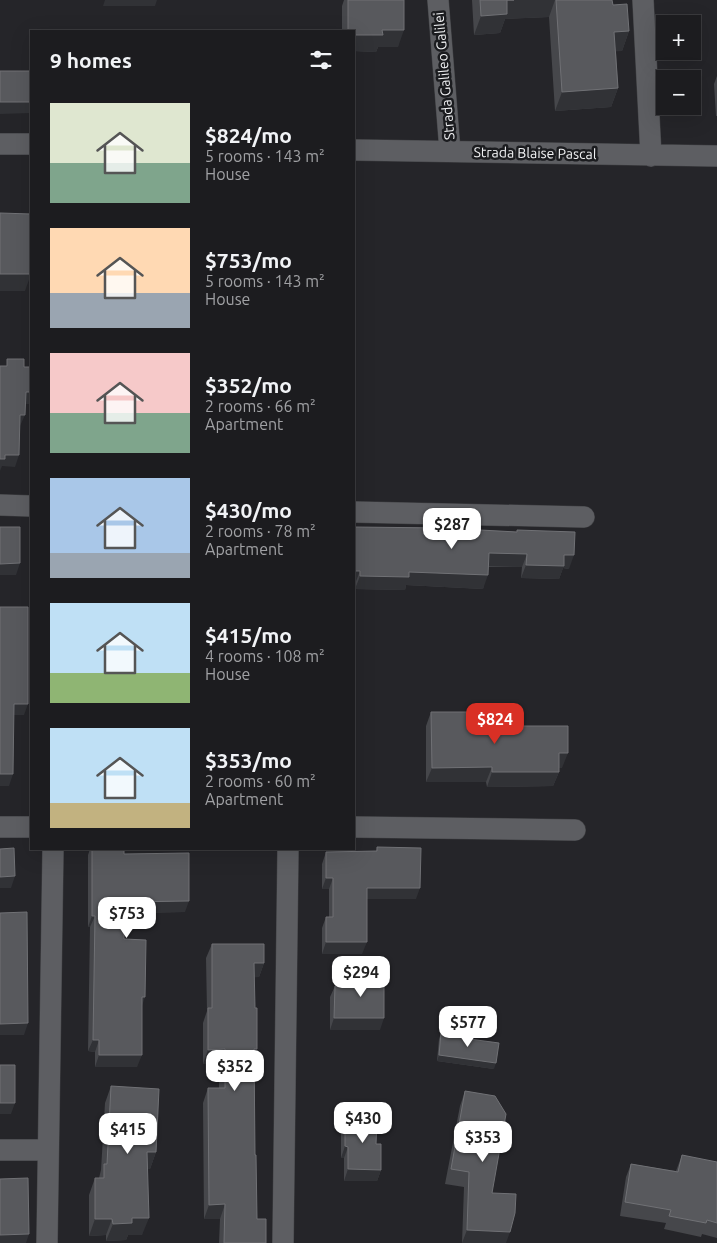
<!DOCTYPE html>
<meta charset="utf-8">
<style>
body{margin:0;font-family:Ubuntu,sans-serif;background:#29292c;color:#f1f3f6;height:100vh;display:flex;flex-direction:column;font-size:19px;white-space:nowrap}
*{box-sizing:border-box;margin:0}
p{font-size:16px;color:#a0a1a4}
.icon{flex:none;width:28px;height:28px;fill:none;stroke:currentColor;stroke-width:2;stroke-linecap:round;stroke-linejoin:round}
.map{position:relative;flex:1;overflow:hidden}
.side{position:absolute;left:30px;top:30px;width:325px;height:820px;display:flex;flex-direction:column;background:#1c1c1f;border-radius:0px;box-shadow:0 5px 20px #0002,0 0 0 1px #3a3a3d}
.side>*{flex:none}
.fabs{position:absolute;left:656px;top:15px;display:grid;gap:10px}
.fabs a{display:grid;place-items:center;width:45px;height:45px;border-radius:0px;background:#1c1c1f;box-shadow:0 5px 20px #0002,0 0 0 1px #3a3a3d;font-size:25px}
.price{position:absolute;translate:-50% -42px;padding:0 11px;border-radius:10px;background:#fff;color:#222;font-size:16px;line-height:32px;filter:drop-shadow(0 1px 2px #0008)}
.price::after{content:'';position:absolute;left:50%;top:30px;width:15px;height:11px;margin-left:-8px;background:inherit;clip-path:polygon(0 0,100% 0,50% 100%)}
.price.selected{background:#d93025;color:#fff}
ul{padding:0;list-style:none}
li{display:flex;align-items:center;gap:15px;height:125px;padding:0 20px}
li span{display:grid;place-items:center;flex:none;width:140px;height:100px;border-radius:0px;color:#555}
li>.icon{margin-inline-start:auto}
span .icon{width:60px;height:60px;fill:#fffc;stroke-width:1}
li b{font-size:21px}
h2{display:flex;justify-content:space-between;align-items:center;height:60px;padding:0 20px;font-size:21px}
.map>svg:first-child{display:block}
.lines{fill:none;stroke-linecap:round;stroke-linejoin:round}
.minor-casing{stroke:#404144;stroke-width:22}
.minor{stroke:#5d5e62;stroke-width:21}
.wall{fill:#46474b}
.shaded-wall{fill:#313236}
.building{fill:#58595d;stroke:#707175}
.labels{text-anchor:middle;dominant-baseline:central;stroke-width:5;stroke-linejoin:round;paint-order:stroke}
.street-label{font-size:14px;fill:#f1f2f4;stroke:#1b1c1f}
</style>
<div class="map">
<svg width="717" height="1243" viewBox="0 0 717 1243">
<rect width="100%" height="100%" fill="#252529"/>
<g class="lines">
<defs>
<path id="minor" d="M 438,0 L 450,151
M 643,0 L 651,156
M 0,144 L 31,144
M 354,150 L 717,156
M 0,505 L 31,506
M 354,512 L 584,517
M 0,827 L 31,827
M 354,827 L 575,830
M 0,1150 L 48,1150
M 47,1243 L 53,849
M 283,1243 L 288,849"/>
</defs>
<use href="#minor" class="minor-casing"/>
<use href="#minor" class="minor"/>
</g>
<path class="wall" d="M 344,0 L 404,0 L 398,47 L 378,47 L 376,52 L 354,51 L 354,31 L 342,31 L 342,6 Z
M 472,0 L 612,0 L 613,5 L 629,31 L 622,51 L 616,51 L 618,88 L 611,107 L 555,111 L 549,17 L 505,19 L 500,33 L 474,35 Z
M 717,76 L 717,116 L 716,116 L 714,84 Z
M 354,527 L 517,532 L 517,530 L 569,569 L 563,568 L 559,579 L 521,578 L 522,567 L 488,567 L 483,589 L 406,585 L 405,590 L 355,589 Z
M 431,712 L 472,726 L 562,768 L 559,768 L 559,772 L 553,786 L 487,787 L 486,782 L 426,782 L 426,726 Z
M 377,847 L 416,899 L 367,899 L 362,954 L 322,954 L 322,928 L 326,917 L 329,917 L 329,889 L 322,889 L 322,864 L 326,852 L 376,851 Z
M 90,849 L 124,849 L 124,854 L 185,912 L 124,913 L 124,939 L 142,1005 L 137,1067 L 95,1067 L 95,1052 L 88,1051 L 90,927 L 88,927 L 88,855 Z
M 212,944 L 264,963 L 259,977 L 254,977 L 254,1059 L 255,1155 L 257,1219 L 266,1243 L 219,1243 L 220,1219 L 204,1219 L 203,1103 L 208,1088 L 219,1088 L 219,1064 L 203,1064 L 203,1023 L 207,1011 L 206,958 Z
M 358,973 L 380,1030 L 330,1030 L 330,997 L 335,986 L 353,986 Z
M 441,1033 L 462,1038 L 494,1069 L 437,1061 L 439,1039 Z
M 111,1086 L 156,1152 L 150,1169 L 148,1169 L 142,1235 L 128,1235 L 126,1240 L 106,1241 L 106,1235 L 89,1236 L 89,1195 L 95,1178 L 99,1178 L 101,1170 L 105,1103 Z
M 465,1091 L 492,1193 L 506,1243 L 462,1243 L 464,1187 L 445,1184 L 460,1106 Z
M 345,1118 L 376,1144 L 381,1170 L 377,1181 L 344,1181 L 344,1158 L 341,1158 L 341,1130 Z
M 682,1155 L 717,1162 L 717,1238 L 702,1234 L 701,1237 L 664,1229 L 666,1223 L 620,1216 L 626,1177 L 631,1164 L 676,1171 Z"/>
<path class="shaded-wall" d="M 105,0 L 157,0 L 155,6 L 103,6 Z
M 507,0 L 555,0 L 549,17 L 505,19 L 500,33 L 474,35 L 481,16 Z
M 382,30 L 404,30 L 398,47 L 378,47 L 376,52 L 354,51 L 354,35 Z
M 629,31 L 622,51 L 607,52 L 614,32 Z
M 618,88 L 611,107 L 555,111 L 562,92 Z
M 0,102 L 31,102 L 31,113 L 0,114 Z
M 0,274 L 31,274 L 25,291 L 0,291 Z
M 26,392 L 31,392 L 31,400 L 30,404 L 22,404 Z
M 20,415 L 25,415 L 20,426 L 16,426 Z
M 5,455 L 19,455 L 15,467 L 2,466 L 0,471 L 0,459 Z
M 489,553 L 527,554 L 522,567 L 484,566 Z
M 564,555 L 574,555 L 569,569 L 563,568 L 559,579 L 521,578 L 526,565 Z
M 20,563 L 16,575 L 0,575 L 0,564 Z
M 354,571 L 360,571 L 355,584 L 354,584 Z
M 409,572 L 488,575 L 483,589 L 406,585 L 405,590 L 355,589 L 360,576 Z
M 14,704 L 28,704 L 24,715 L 9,715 Z
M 559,753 L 568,753 L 562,768 L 554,768 Z
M 492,767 L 486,782 L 426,782 L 432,768 Z
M 492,772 L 559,772 L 553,786 L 487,787 Z
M 0,774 L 13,774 L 9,786 L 0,786 Z
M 15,876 L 11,888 L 0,888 L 0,877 Z
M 326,878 L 333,878 L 329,889 L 322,889 Z
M 367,888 L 420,888 L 416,899 L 363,899 Z
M 189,901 L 185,912 L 120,913 L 124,902 Z
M 92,916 L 95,916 L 90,927 L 88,927 Z
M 326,942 L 367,942 L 362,954 L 322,954 Z
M 254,963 L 264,963 L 259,977 L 249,978 Z
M 142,997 L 145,997 L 141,1009 Z
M 334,1018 L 384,1018 L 380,1030 L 330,1030 Z
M 28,1023 L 24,1035 L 0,1035 L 0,1024 Z
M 93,1040 L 99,1040 L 95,1052 L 88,1051 Z
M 225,1049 L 219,1064 L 203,1064 L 208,1050 Z
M 254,1049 L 257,1049 L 252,1064 Z
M 99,1055 L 142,1055 L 137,1067 L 95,1067 Z
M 439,1055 L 496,1063 L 494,1069 L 437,1061 Z
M 0,1103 L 15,1103 L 11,1114 L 0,1114 Z
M 345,1146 L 348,1147 L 344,1158 L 341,1158 Z
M 147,1152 L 156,1152 L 150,1169 L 141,1169 Z
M 348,1169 L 381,1170 L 377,1181 L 344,1181 Z
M 225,1204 L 220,1219 L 204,1219 L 209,1205 Z
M 132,1218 L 149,1218 L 142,1235 L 128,1235 L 126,1240 L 106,1241 L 113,1224 Z
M 95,1219 L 112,1219 L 106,1235 L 89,1236 Z
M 467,1230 L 510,1232 L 506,1243 L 462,1243 Z
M 29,1234 L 26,1243 L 0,1243 L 0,1235 Z"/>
<path class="building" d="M 348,0 L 404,0 L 404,30 L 382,30 L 383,35 L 354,35 L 354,31 L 348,31 Z
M 480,0 L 514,0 L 507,0 L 507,14 L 481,16 Z
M 556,0 L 612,0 L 613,5 L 627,4 L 629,31 L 614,32 L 618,88 L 562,92 Z
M 0,71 L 31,71 L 31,102 L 0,102 Z
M 0,213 L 31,214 L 31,274 L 0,274 Z
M 7,359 L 24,359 L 24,367 L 31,367 L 31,392 L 26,392 L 25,415 L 20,415 L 19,455 L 5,455 L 5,459 L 0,459 L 0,366 L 7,366 Z
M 0,527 L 20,527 L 20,563 L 0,564 Z
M 354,527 L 443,528 L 517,532 L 517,530 L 575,532 L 574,555 L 564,555 L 564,566 L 526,565 L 527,554 L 489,553 L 488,575 L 409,572 L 409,577 L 360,576 L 360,571 L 354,571 Z
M 0,607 L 28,607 L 28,704 L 14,704 L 13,774 L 0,774 Z
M 431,712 L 472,712 L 472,726 L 568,726 L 568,753 L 559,753 L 559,772 L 492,772 L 492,767 L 432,768 Z
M 377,847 L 421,848 L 420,888 L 367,888 L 367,942 L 326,942 L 326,917 L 333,917 L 333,878 L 326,878 L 326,852 L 377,851 Z
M 14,848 L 15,876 L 0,877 L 0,849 Z
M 92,849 L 124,849 L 124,854 L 189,853 L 189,901 L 124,902 L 124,939 L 146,940 L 145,997 L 142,997 L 142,1055 L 99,1055 L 99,1040 L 93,1040 L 95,916 L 92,916 Z
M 27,912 L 28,1023 L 0,1024 L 0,913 Z
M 212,944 L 264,944 L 264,963 L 254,963 L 255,1008 L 257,1008 L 257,1049 L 254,1049 L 255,1155 L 256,1155 L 257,1219 L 266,1219 L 266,1243 L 224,1243 L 225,1204 L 209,1205 L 208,1088 L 225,1088 L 225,1049 L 208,1050 L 208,1008 L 212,1008 Z
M 358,973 L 384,973 L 384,1018 L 334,1018 L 335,986 L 357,986 Z
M 441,1033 L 462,1035 L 462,1038 L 499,1043 L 496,1063 L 439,1055 Z
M 0,1065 L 15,1065 L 15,1103 L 0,1103 Z
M 111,1086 L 159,1089 L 156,1152 L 147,1152 L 149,1218 L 132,1218 L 132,1223 L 113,1224 L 112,1219 L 95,1219 L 95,1178 L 104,1178 L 104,1164 L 107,1164 Z
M 465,1091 L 495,1096 L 506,1114 L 492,1193 L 516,1194 L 515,1213 L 510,1232 L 467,1230 L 469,1172 L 451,1169 Z
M 345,1118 L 377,1119 L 376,1144 L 381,1144 L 381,1170 L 348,1169 L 348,1147 L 345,1146 Z
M 682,1155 L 717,1162 L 717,1223 L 707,1220 L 706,1223 L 669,1216 L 671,1210 L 625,1202 L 631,1164 L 678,1172 Z
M 28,1178 L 29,1234 L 0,1235 L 0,1179 Z"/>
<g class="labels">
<g class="street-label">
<text transform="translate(444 76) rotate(-95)">Strada Galileo Galilei</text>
<text transform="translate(535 153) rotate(1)">Strada Blaise Pascal</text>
</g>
</g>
</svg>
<div class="fabs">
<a>+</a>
<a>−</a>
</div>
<b class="price" style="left:452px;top:550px">$287</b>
<b class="price selected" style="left:495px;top:745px">$824</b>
<b class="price" style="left:127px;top:939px">$753</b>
<b class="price" style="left:361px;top:998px">$294</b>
<b class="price" style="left:468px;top:1048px">$577</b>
<b class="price" style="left:235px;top:1092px">$352</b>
<b class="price" style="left:363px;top:1144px">$430</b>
<b class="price" style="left:128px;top:1155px">$415</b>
<b class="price" style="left:483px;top:1163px">$353</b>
<section class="side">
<h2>9 homes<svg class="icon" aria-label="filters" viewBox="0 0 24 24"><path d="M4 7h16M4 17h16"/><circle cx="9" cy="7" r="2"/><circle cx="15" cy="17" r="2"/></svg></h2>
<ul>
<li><span style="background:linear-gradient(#dfe7d0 60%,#7fa58c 0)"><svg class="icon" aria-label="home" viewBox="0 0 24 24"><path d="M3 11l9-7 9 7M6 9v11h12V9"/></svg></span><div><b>$824/mo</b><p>5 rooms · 143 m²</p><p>House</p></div></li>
<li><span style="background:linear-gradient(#ffd9b3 65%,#9aa5b1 0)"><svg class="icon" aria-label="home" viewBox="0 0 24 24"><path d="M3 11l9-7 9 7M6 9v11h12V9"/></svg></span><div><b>$753/mo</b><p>5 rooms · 143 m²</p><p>House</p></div></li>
<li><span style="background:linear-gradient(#f6c9c9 60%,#7fa58c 0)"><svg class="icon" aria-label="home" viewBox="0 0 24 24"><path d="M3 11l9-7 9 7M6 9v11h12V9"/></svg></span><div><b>$352/mo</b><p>2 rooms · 66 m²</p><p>Apartment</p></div></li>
<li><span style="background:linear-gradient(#a9c7e8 75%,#9aa5b1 0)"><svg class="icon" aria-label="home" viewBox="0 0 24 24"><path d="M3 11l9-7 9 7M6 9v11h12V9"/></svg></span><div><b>$430/mo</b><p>2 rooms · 78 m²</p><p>Apartment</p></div></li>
<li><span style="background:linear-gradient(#bfe0f5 70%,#8fb573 0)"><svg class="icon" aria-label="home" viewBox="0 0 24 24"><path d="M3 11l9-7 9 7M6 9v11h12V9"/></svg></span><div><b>$415/mo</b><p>4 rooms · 108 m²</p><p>House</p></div></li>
<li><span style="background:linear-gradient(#bfe0f5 75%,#c2b280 0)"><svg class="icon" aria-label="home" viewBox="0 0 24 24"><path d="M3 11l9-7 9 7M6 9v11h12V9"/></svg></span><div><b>$353/mo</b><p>2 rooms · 60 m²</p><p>Apartment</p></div></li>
</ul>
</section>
</div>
